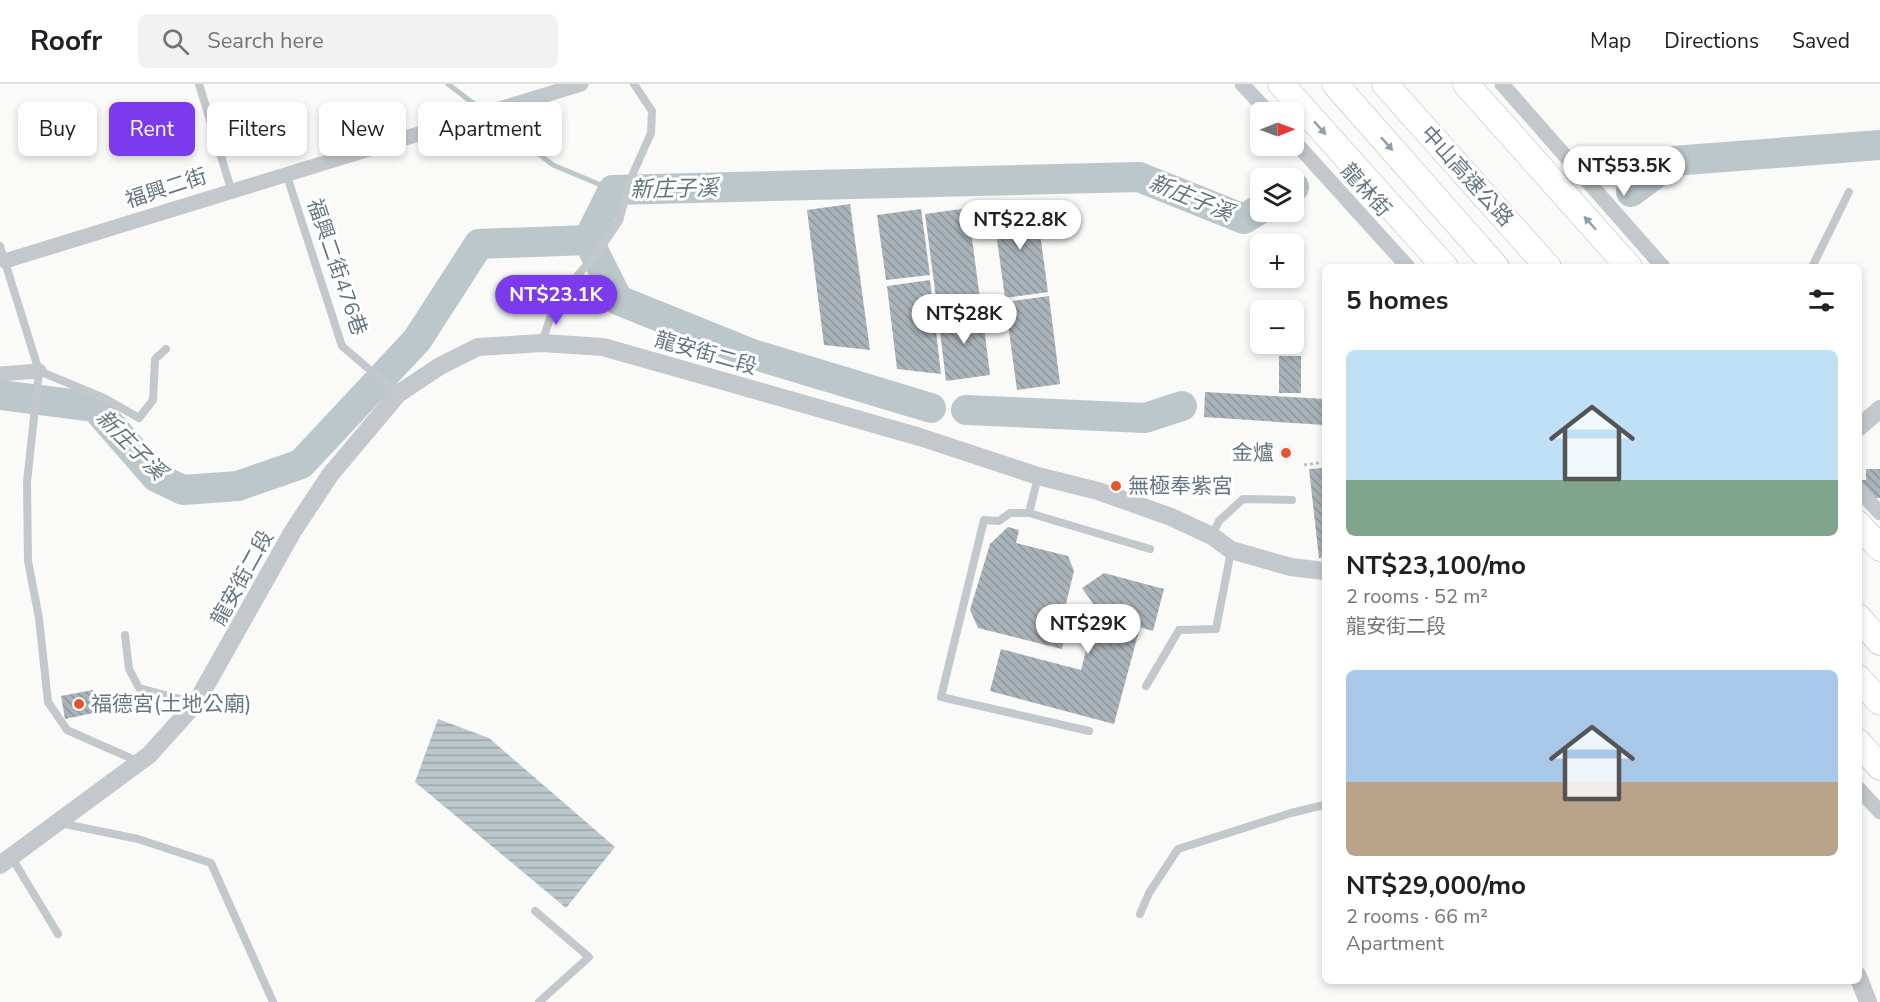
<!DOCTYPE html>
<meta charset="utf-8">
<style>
body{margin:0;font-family:"Nunito Sans","Noto Sans TC",sans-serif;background:#f2f2f2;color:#202124;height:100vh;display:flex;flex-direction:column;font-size:22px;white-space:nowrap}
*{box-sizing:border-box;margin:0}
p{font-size:20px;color:#757577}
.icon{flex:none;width:33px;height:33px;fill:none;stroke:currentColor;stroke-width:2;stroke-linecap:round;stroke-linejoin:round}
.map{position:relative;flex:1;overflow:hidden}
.drawer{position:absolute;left:1322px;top:180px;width:540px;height:720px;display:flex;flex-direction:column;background:#fff;border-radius:9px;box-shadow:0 3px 9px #0003}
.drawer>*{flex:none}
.guide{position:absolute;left:18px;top:18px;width:570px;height:54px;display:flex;gap:12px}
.needle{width:39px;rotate:89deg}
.fabs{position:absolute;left:1250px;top:18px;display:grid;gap:12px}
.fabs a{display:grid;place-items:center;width:54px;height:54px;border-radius:9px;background:#fff;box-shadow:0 3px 9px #0003;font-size:30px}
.price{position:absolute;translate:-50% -51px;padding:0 14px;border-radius:21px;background:#fff;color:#222;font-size:20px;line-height:39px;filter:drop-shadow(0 2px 3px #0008)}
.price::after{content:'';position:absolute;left:50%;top:36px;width:18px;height:14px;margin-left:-9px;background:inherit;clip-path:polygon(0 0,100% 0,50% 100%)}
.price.on{background:#7c3aed;color:#fff}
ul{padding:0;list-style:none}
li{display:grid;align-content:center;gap:12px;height:318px;padding:0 24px}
li span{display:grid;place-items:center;height:186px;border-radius:9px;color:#555}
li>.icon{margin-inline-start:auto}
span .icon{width:108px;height:108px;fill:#fffc;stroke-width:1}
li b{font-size:26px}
h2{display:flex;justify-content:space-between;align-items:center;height:72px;padding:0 24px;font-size:26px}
.chip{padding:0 21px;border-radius:9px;background:#fff;box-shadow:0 3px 9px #0003;font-size:21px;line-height:54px}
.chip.on{background:#7c3aed;color:#fff}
header{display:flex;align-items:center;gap:36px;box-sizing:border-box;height:84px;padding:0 30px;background:#fff;border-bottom:2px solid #e0e0e0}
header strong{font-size:28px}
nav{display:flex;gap:33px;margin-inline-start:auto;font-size:21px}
.search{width:420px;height:54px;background:#f2f2f2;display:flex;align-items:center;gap:15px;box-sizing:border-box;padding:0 21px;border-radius:9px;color:#757577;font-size:22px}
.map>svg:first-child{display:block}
.water{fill:url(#water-rules)}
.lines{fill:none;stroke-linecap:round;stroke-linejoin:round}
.stream{stroke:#bbc7cb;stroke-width:5}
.river{stroke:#bbc7cb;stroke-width:30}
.building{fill:url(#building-back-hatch)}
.motorway-casing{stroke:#b4b9bd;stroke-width:27}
.path{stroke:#bbbfc2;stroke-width:3;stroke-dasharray:3 3;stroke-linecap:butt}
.service{stroke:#c3c8cc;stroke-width:8}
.minor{stroke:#c3c8cc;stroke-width:15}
.tertiary{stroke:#c3c8cc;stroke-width:18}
.motorway{stroke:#fff;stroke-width:26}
.oneway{fill:#939fa8}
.poi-dot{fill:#e4572e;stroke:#fff;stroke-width:2}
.labels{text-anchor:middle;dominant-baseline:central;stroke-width:6;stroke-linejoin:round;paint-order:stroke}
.street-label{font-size:21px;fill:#657683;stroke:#fff}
.poi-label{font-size:21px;fill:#657683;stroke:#fff;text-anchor:start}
.water-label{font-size:22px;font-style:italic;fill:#60757c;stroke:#fff}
</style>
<header>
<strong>Roofr</strong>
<div class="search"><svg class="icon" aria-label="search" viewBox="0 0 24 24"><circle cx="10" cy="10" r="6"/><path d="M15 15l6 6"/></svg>Search here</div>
<nav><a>Map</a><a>Directions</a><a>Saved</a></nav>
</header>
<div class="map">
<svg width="1880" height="918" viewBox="0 0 1880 918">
<defs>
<pattern id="water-rules" width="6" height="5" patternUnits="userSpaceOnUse" patternTransform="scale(1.5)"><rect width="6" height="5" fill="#bbc7cb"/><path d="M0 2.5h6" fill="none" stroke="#9ca6aa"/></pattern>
<pattern id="building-back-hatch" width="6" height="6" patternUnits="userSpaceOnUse" patternTransform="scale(1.5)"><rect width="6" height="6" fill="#aab3b9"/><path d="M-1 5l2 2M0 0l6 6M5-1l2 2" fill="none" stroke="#8e969c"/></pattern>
</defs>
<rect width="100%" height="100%" fill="#fafaf8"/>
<path class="water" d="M 438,635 L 489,654 L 615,763 L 566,824 L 415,698 Z"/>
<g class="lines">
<path class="stream" d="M 448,0 L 482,26
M 490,32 L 553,81 L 613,106"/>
<path class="river" d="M 1293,104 L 1294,103
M 1631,108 L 1673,77 L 1880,61
M 588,156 L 618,216 L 752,270 L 931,324
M 0,311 L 95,323 L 156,393 L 183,406 L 238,402 L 301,380 L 417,256 L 479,160 L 588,156 L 613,106 L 1139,93 L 1244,135 L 1260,125
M 966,326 L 1145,334 L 1182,322"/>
</g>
<path class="building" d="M 850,120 L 870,266 L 824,261 L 807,126 Z
M 1036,120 L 1048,208 L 1005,214 L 993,126 Z
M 968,124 L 981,223 L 938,229 L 925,130 Z
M 921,125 L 930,191 L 886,196 L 877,131 Z
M 930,196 L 941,290 L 897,285 L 887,202 Z
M 1049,212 L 1060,300 L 1017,306 L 1005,218 Z
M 982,226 L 990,291 L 946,297 L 938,231 Z
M 1279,272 L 1301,272 L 1301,309 L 1279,309 Z
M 1205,308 L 1324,315 L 1324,341 L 1204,333 Z
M1279 369a7 7 0 1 1 14 0a7 7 0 1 1-14 0Z
M 1324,384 L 1324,473 L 1319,474 L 1309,385 Z
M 1866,385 L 1880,385 L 1880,414 L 1871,414 L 1858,399 L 1858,396 L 1866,396 Z
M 1008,443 L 1019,446 L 1016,459 L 1068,472 L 1074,487 L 1062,536 L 1068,538 L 1062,565 L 978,544 L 970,526 L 990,460 Z
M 1104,489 L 1164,505 L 1153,547 L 1140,543 L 1114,640 L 990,607 L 1001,565 L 1081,586 L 1097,525 L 1082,504 Z
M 93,606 L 98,628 L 65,635 L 61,612 Z"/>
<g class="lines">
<defs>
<path id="motorway" d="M 1281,0 L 1445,183
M 1335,0 L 1496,183
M 1385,0 L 1548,183
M 1466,0 L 1629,183
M 1858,440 L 1880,464
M 1858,533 L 1880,558
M 1858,594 L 1880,618
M 1858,658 L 1880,683"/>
</defs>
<use href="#motorway" class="motorway-casing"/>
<path class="path" d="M 1304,381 L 1324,378"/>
<path class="service" d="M 199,0 L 231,105
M 286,89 L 342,262 L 398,310
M 0,162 L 39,287 L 27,398 L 28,477 L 39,534 L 48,618 L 67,646 L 137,677
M 1812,183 L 1849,108
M 542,259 L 555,218 L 600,165 L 619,137 L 631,94 L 651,49 L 652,27 L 634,0
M 39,287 L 104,314 L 139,334 L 153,316 L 155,275 L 166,265
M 1038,393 L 1029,429 L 1150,465
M 1029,429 L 1010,429 L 999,437 L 984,436 L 941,613 L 1089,647
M 1212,451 L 1219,437 L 1243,415 L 1292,416
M 125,551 L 129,585 L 139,604 L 195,619
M 1146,602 L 1179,546 L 1216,545 L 1231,467
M 60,739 L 138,755 L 211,779 L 273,918
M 12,774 L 58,850
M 535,827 L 589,873 L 539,918
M 1140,830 L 1149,809 L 1178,765 L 1291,729 L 1324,721"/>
<path class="minor" d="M 1242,0 L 1268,28
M 1502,0 L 1663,183
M 1293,56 L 1408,183
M 5,177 L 581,0
M 0,290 L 39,287
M 1858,405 L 1880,429
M 1858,704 L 1880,728"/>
<path class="tertiary" d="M 1858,344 L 1880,325
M 0,781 L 149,671 L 196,619 L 293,447 L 330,391 L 398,310 L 440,282 L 478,263 L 542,259 L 603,263 L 920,353 L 1038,392 L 1098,407 L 1171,433 L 1212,452 L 1231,466 L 1291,483 L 1324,487
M 1858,892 L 1868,918"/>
<use href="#motorway" class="motorway"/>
</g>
<defs><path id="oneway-solid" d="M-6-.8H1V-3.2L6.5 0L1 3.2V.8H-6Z" transform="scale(1.5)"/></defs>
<g class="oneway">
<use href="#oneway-solid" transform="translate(1320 44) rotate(48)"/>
<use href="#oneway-solid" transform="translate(1387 60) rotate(49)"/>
<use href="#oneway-solid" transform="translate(1590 139) rotate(-132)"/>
</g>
<g class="poi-dot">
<circle cx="1286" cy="369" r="6"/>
<circle cx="1116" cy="402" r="6"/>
<circle cx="79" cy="620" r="6"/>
</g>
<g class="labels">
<g class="street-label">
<text transform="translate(1467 92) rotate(48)">中山高速公路</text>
<text transform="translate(166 104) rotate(-18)">福興二街</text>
<text transform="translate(1366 106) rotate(48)">龍林街</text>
<text transform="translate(337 183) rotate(71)">福興二街476巷</text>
<text transform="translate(706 269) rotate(16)">龍安街二段</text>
<text transform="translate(242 494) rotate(-61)">龍安街二段</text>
</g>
<g class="poi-label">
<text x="1274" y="369" text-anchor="end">金爐</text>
<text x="1128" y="402">無極奉紫宮</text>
<text x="91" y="620">福德宮(土地公廟)</text>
</g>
<g class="water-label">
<text transform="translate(674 105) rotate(-1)">新庄子溪</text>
<text transform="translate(1191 114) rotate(22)">新庄子溪</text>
<text transform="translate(131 361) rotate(45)">新庄子溪</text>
</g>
</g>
</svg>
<div class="fabs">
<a><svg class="needle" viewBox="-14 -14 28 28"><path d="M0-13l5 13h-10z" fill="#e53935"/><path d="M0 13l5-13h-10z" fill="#757577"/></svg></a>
<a><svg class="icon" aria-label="layers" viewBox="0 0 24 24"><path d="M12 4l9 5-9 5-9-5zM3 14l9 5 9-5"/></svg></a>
<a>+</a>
<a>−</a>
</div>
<b class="price" style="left:1624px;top:113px">NT$53.5K</b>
<b class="price" style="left:1020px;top:167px">NT$22.8K</b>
<b class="price on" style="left:556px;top:242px">NT$23.1K</b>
<b class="price" style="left:964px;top:261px">NT$28K</b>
<b class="price" style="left:1088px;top:571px">NT$29K</b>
<div class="guide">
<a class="chip">Buy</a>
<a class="chip on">Rent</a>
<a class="chip">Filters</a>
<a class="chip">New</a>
<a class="chip">Apartment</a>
</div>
<section class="drawer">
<h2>5 homes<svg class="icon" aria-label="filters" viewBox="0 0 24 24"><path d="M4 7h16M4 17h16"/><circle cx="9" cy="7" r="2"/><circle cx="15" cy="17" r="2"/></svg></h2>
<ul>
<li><span style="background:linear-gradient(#bfe0f5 70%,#7fa58c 0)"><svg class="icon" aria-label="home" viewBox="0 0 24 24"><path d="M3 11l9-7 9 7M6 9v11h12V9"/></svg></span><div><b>NT$23,100/mo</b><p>2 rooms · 52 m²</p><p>龍安街二段</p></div></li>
<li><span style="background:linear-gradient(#a9c7e8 60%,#b9a48a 0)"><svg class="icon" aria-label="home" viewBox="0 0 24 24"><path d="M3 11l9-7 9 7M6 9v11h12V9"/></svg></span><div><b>NT$29,000/mo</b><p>2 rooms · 66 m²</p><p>Apartment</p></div></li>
</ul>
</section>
</div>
